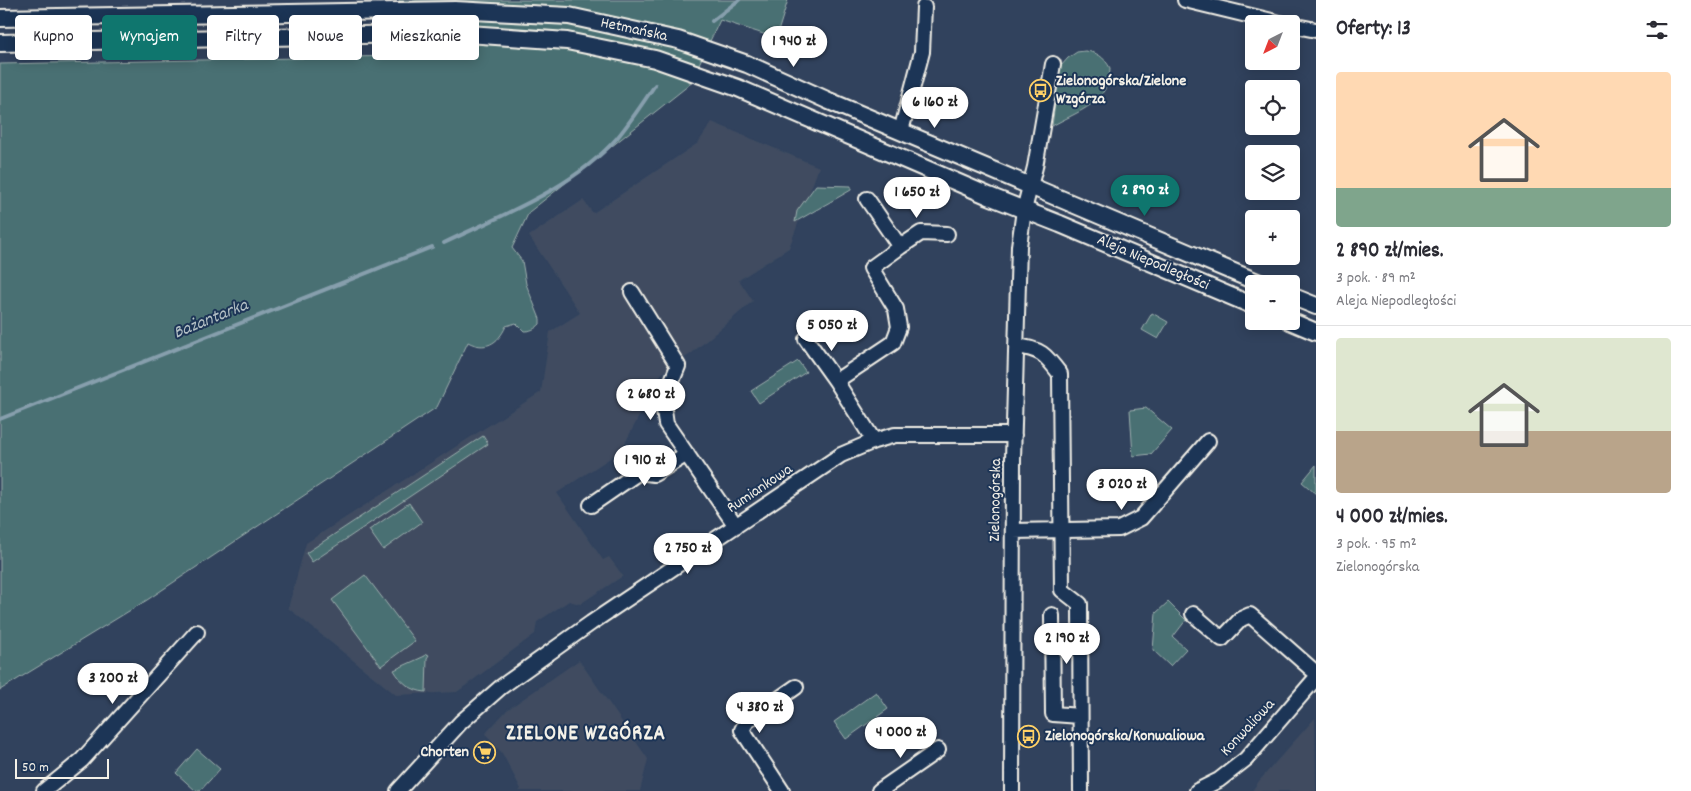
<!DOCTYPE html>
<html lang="pl">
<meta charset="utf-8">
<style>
body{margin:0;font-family:Dekko,sans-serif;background:#f7f7f7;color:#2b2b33;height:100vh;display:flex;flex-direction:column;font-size:19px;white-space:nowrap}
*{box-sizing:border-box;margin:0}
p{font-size:16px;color:#7c7c81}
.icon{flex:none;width:28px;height:28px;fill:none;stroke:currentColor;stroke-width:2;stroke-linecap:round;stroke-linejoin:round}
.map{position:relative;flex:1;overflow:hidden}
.drawer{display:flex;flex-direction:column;background:#fff;width:375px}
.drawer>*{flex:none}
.top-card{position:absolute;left:15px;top:15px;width:475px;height:45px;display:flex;gap:10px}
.needle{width:32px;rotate:222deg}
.tools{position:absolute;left:1245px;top:15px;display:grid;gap:10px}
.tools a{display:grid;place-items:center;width:55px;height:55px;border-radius:5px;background:#fff;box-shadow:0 2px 12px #0003;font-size:25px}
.scale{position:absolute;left:15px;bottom:12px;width:94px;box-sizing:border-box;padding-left:5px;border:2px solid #f4f1e8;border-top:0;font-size:14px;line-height:18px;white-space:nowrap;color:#f4f1e8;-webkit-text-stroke:4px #1d3557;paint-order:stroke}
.price{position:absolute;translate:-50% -42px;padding:0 11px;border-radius:18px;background:#fff;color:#222;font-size:16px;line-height:32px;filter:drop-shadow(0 1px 2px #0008)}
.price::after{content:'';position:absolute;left:50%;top:30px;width:15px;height:11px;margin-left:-8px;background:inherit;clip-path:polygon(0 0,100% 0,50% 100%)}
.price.current{background:#0f766e;color:#fff}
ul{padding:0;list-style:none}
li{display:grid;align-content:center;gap:10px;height:265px;padding:0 20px}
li+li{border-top:1px solid #e1e1e2}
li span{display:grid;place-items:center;height:155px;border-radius:5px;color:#555}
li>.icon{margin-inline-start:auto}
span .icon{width:90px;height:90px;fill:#fffc;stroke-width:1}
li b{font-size:21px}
h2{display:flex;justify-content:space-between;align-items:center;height:60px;padding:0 20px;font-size:21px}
.chip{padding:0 18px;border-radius:5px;background:#fff;box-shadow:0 2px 12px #0003;font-size:18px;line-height:45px}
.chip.current{background:#0f766e;color:#fff}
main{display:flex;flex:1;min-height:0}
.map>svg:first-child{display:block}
.built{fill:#3f4c61}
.green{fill:#486f73;stroke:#9eb0ae}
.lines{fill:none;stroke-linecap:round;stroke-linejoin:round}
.stream{stroke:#879fad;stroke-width:4}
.minor-casing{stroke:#f4f1e8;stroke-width:18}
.major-casing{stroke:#f4f1e8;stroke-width:20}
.minor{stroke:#1d3557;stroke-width:14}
.major{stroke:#1d3557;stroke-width:16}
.labels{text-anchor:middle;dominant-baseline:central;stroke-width:4;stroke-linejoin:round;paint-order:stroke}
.street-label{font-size:16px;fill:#f4f1e8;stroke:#1d3557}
.poi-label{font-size:16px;font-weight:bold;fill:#f4f1e8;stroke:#1d3557;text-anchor:start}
.water-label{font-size:18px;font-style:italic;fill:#b5c1c6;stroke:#1d3557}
.district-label{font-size:21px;font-weight:bold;letter-spacing:1px;fill:#f4f1e8;stroke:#1d3557}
</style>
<main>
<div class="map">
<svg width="1316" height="791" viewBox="0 0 1316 791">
<rect width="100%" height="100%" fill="#31425d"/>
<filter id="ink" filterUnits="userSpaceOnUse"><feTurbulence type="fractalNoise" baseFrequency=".02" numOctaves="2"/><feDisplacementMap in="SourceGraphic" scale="10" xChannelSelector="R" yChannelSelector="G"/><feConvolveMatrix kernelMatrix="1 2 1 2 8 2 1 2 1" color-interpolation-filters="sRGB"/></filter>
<g filter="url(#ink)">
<path class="built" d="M 712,122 L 819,167 L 789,248 L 739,280 L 753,301 L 692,353 L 661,374 L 621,451 L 557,493 L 603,560 L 609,557 L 623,576 L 580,604 L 569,601 L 537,622 L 535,634 L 457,692 L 396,695 L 288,608 L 306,543 L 541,392 L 550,332 L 580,313 L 529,236 L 583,200 L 593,213 L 698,143 Z
M 579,660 L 648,759 L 640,791 L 519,791 L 521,789 L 502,753 L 485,734 L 507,710 Z
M 1315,718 L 1316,791 L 1252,791 L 1259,781 Z"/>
<path class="green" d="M 399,0 L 788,0 L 776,38 L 720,20 L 689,85 L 529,212 L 512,248 L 522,261 L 526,284 L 540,319 L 540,324 C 535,329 531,331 524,331 L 516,323 L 506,326 C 498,344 485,351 468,342 L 437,407 L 147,600 L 0,690 L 0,64 L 400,56 Z
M 1085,51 C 1097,52 1104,57 1110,68 C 1110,103 1078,111 1052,126 L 1060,67 L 1068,58 L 1077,52 Z
M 816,185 L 851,186 L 851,190 L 795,222 L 797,211 Z
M 1152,313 L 1168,322 L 1158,339 L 1142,330 Z
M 798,361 L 806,372 L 759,403 L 751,391 Z
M 1146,408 L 1172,430 L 1151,454 L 1133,456 L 1130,410 Z
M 483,436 L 488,444 L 312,562 L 306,553 Z
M 1316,465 L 1316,494 L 1302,482 Z
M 409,503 L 422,522 L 383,550 L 369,530 Z
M 365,575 L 415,641 L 381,666 L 332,600 Z
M 1168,602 L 1186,620 L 1173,637 L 1186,649 L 1170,666 L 1153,650 L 1156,613 Z
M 426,654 L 429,655 L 427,658 L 426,692 C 411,691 401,682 394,670 L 425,656 Z
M 876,692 L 888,709 L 846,739 L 834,722 Z
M 197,749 L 220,769 L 200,791 L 196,791 L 176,773 Z"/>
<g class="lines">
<path class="stream" d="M 712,21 L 739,0
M 444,243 C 504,214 572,189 617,138 C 631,121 643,103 655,85
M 0,419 L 432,247"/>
<defs>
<path id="minor" d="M 1185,0 L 1284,24
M 1291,25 L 1316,30
M 901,131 L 922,52 L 924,7
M 867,199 L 900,247 L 871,268 L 896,309 L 899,327 L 893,343 L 836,381 L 874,441
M 900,247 L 921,233 L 947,234
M 632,292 L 678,366 L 663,403 L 666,424 L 736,526
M 806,339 L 836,381
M 1016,346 C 1041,349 1045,354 1060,374 L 1062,590 L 1080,604 L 1081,791
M 591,505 L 639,472 L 654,474 L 687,454
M 1013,531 L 1119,529 L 1141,518 L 1208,441
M 1193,614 L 1222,639 L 1241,619 L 1250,615 L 1316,673
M 1052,615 L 1053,714 L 1080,716
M 44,791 L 82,760 L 197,632
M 398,791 L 461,722 L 501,687 L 591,623 L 841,455 L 874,441 L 895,435 L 1014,435
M 782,791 L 742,730 L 747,721 L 796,687
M 879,791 L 938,750
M 1012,791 L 1013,459 L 1019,246 L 1024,210 L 1035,167 L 1053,64
M 1197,791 L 1219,780 L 1246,759 L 1316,678"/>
<path id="major" d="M 0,18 L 455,10 L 569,16 L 678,40 L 747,64 L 829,101 L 1262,284
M 0,43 L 454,33 L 567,41 L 655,59 L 738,88 L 989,196 L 1060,224 L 1254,306
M 1291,296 L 1316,306
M 1290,321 L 1316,332"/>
</defs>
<use href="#minor" class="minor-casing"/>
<use href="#major" class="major-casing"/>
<use href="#minor" class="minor"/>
<use href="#major" class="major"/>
</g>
</g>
<defs>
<symbol id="bus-ring" viewBox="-11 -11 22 22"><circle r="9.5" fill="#1d3557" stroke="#ffd166" stroke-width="1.5"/><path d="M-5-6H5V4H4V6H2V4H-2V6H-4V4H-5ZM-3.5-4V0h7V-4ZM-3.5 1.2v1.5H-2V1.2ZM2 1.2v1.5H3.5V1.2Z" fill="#ffd166"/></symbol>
<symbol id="supermarket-ring" viewBox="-11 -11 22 22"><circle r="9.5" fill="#1d3557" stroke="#ffd166" stroke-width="1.5"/><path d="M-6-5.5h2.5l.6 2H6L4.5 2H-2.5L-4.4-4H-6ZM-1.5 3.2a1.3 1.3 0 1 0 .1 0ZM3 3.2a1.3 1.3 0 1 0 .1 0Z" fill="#ffd166"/></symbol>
</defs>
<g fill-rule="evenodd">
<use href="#bus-ring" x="1028" y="78" width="25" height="25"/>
<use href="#bus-ring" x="1016" y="724" width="25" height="25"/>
<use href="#supermarket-ring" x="472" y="740" width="25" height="25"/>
</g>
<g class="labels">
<g class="street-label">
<text transform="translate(634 30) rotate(12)">Hetmańska</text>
<text transform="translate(1153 263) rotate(23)">Aleja Niepodległości</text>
<text transform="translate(760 489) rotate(-34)">Rumiankowa</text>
<text transform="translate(996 500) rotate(-89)">Zielonogórska</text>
<text transform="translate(1248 728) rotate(-47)">Konwaliowa</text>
</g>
<g class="poi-label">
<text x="1056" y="81">Zielonogórska/Zielone<tspan x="1056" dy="18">Wzgórza</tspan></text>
<text x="1045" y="736">Zielonogórska/Konwaliowa</text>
<text x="469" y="752" text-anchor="end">Chorten</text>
</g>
<g class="water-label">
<text transform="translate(211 320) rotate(-22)">Bażantarka</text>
</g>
<g class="district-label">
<text x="586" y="735">ZIELONE WZGÓRZA</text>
</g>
</g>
</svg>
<div class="tools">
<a><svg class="needle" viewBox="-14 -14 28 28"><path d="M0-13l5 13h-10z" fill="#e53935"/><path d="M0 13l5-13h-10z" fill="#7c7c81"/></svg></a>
<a><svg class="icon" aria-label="locate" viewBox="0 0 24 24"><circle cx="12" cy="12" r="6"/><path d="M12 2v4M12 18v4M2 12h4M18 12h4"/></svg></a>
<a><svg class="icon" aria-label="layers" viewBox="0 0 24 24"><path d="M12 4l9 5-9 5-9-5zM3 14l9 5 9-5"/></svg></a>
<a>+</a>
<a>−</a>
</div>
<div class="scale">50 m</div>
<b class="price" style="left:794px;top:68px">1 940 zł</b>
<b class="price" style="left:935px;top:129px">6 160 zł</b>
<b class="price current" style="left:1145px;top:217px">2 890 zł</b>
<b class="price" style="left:917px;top:219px">1 650 zł</b>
<b class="price" style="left:832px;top:352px">5 050 zł</b>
<b class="price" style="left:651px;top:421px">2 680 zł</b>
<b class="price" style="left:645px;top:487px">1 910 zł</b>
<b class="price" style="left:1122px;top:511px">3 020 zł</b>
<b class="price" style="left:688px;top:575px">2 750 zł</b>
<b class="price" style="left:1067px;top:665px">2 190 zł</b>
<b class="price" style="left:113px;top:705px">3 200 zł</b>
<b class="price" style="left:760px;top:734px">4 380 zł</b>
<b class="price" style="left:901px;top:759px">4 000 zł</b>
<div class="top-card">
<a class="chip">Kupno</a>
<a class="chip current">Wynajem</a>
<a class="chip">Filtry</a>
<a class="chip">Nowe</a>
<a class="chip">Mieszkanie</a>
</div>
</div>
<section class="drawer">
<h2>Oferty: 13<svg class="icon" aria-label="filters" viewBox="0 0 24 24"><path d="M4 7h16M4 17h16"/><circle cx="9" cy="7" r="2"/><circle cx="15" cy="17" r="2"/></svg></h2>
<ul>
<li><span style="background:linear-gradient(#ffd9b3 75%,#7fa58c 0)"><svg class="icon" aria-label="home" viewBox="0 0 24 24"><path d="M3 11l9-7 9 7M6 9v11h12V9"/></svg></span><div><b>2 890 zł/mies.</b><p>3 pok. · 89 m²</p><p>Aleja Niepodległości</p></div></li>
<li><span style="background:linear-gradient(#dfe7d0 60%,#b9a48a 0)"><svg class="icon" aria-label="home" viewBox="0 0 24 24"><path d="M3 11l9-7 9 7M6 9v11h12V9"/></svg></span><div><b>4 000 zł/mies.</b><p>3 pok. · 95 m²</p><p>Zielonogórska</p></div></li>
</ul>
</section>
</main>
